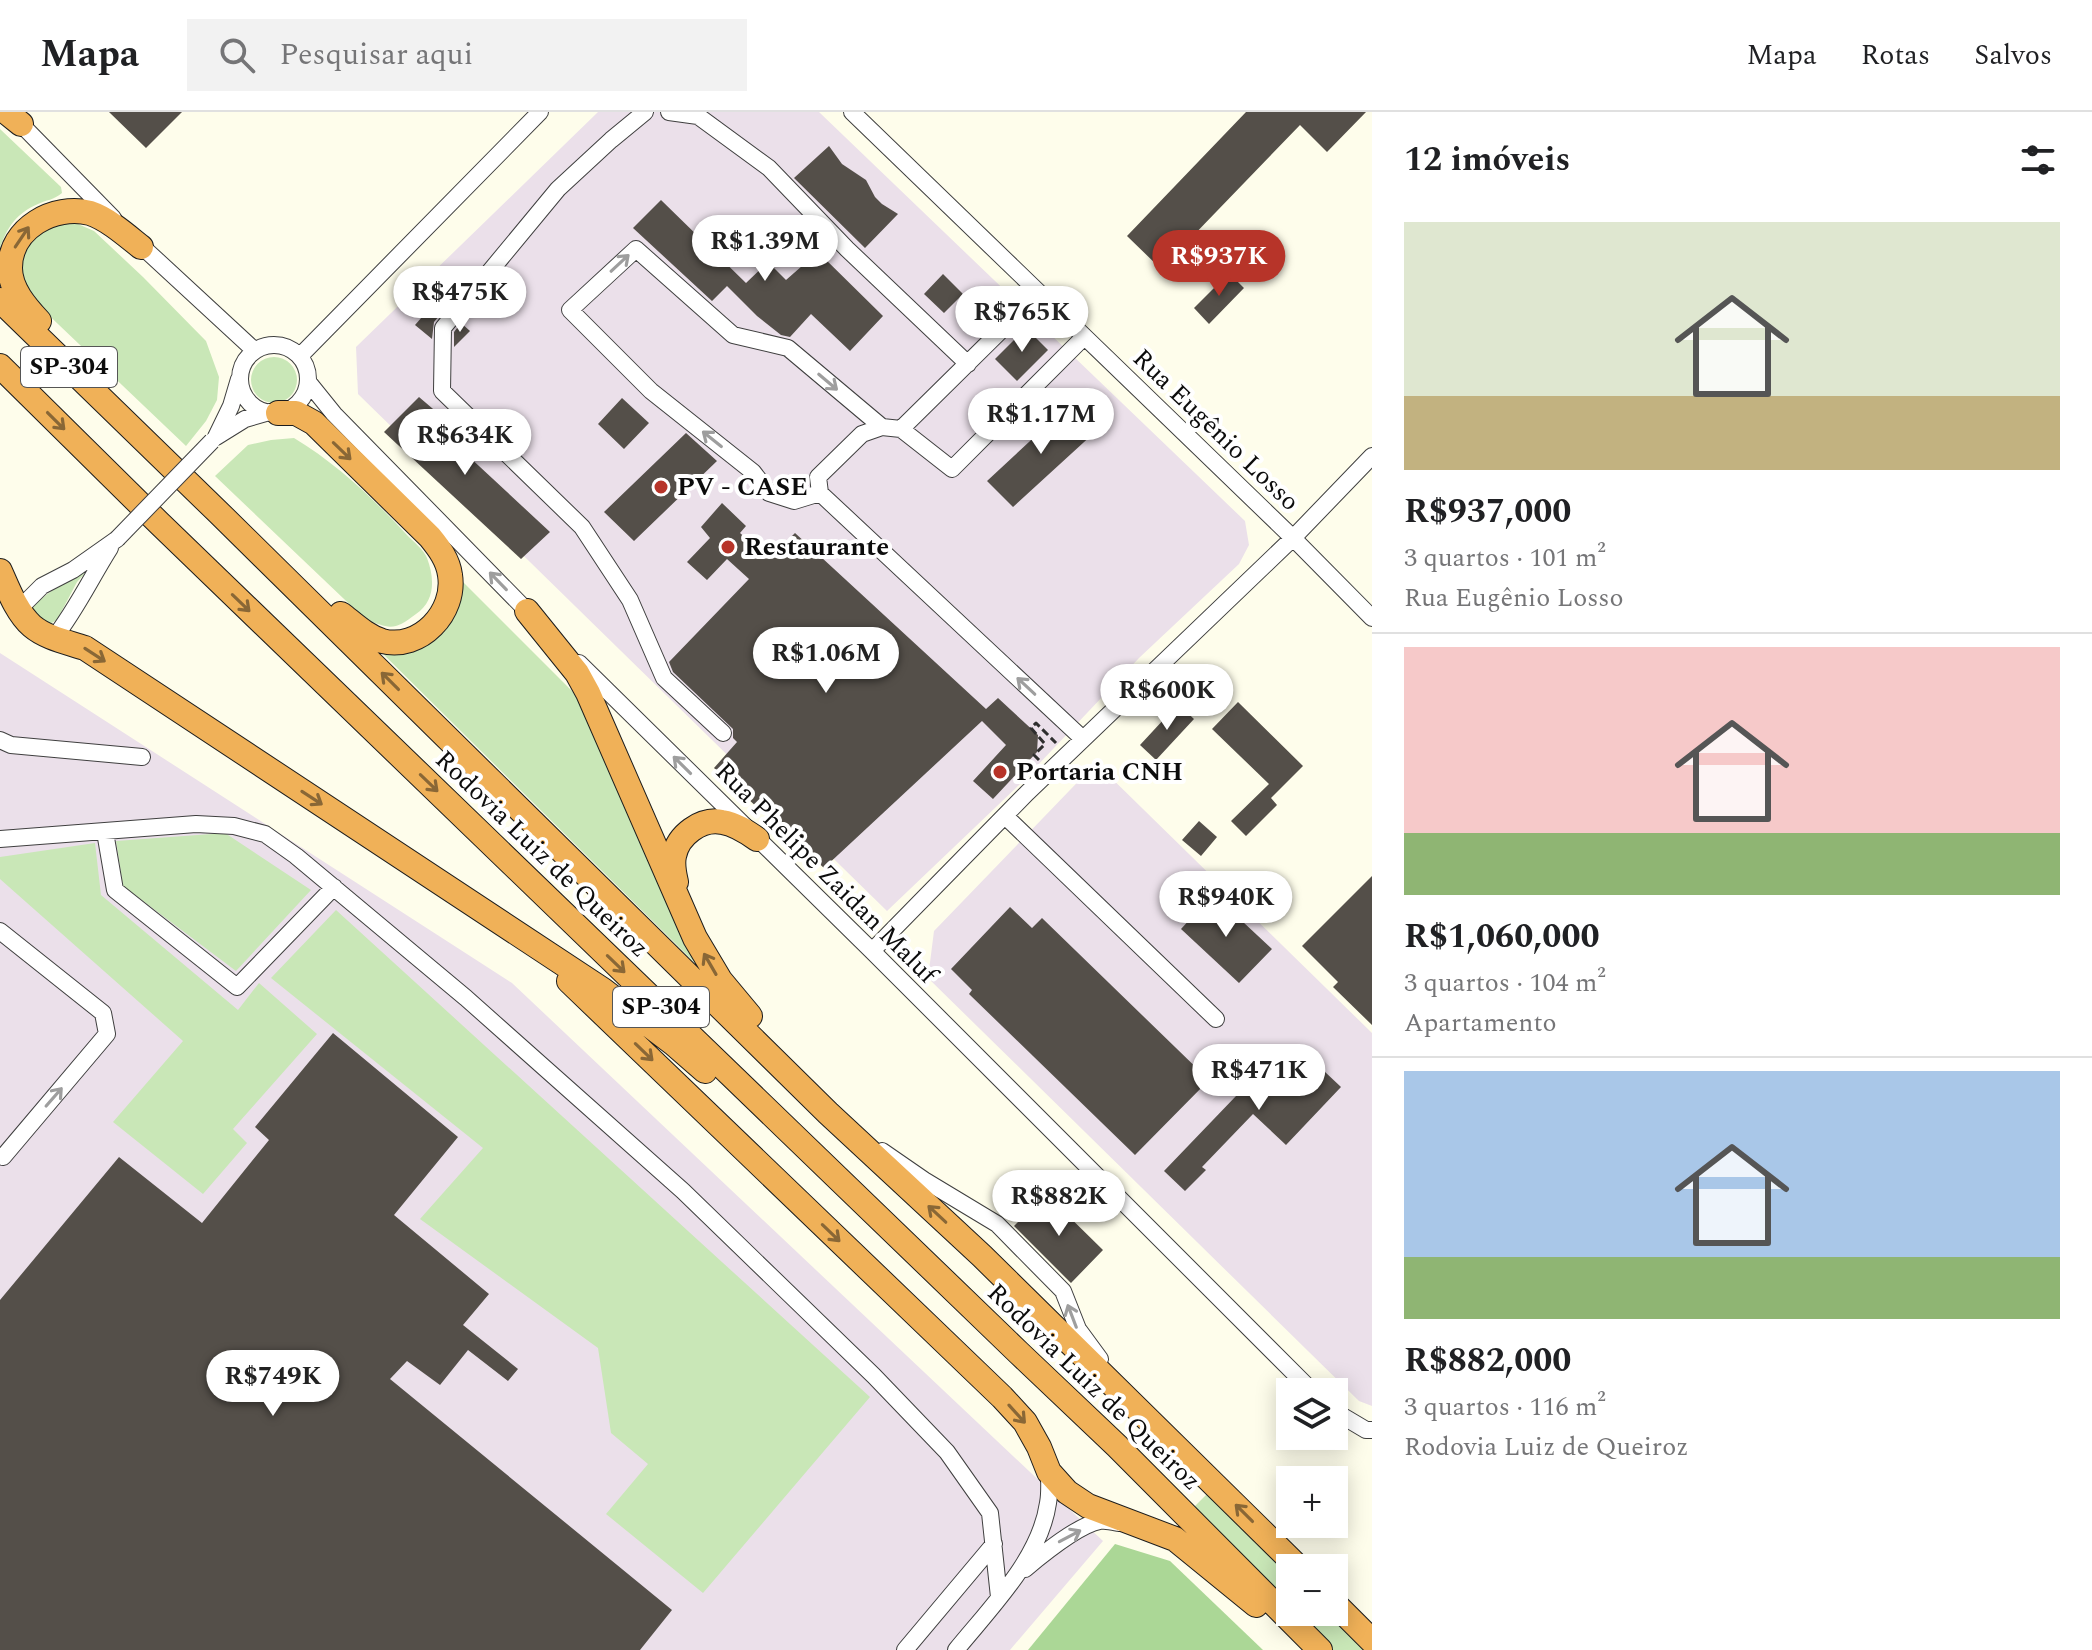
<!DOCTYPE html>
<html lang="pt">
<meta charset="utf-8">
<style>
body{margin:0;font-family:Spectral,serif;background:#f2f2f2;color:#202124;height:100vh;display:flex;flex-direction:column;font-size:30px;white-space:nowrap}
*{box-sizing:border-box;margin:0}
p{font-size:26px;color:#757577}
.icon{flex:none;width:44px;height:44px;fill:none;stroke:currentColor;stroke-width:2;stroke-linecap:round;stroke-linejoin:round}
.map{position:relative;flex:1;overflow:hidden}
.details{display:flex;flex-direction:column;background:#fff;width:720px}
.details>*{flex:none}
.fabs{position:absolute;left:1276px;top:1266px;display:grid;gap:16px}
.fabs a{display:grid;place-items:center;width:72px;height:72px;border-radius:0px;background:#fff;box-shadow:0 4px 20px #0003;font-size:40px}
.price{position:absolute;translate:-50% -68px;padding:0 18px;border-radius:28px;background:#fff;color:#222;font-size:26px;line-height:52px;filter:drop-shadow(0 2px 4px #0008)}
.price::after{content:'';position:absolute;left:50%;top:48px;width:24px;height:18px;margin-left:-12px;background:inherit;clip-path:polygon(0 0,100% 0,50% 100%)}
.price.selected{background:#b73429;color:#fff}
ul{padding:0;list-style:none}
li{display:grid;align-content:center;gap:16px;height:424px;padding:0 32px}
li+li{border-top:2px solid #e0e0e0}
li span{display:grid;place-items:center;height:248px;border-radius:0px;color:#555}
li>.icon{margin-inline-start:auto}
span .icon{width:144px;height:144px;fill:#fffc;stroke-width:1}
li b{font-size:34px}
h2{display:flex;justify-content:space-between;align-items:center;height:96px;padding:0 32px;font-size:34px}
header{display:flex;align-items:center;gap:48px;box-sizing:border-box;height:112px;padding:0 40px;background:#fff;border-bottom:2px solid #e0e0e0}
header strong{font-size:38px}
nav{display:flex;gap:44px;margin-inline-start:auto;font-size:28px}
.search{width:560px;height:72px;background:#f2f2f2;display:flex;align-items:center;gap:20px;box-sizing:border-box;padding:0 28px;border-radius:0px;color:#757577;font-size:30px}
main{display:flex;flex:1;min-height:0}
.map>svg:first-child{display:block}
.industrial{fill:#ebe0ea}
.green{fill:#c9e7b7}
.forest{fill:#abd796}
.building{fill:#544f49}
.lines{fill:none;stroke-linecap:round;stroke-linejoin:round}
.minor-casing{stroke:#3f3f3f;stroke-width:18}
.highway-casing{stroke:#1d1d1d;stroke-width:26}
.path{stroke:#2e2e2e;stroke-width:3;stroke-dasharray:8 4;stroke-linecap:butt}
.minor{stroke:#fff;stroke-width:16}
.highway{stroke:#f0b158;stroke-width:24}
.minor-bridge-casing{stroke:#3f3f3f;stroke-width:18;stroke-linecap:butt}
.minor-bridge{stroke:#fff;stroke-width:16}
.oneway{stroke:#896736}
.oneway2{stroke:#9e9e9e}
.poi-dot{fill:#b73429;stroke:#fff;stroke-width:3}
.labels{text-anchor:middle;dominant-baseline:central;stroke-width:8;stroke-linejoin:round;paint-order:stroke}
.shield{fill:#fff;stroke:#555;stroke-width:2}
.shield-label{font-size:24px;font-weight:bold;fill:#0c0c0c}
.street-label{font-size:26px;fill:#0c0c0c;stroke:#fff}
.poi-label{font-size:26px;font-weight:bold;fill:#0c0c0c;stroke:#fff;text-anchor:start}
</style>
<header>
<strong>Mapa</strong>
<div class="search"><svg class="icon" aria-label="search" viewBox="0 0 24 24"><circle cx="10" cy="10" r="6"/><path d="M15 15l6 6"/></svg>Pesquisar aqui</div>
<nav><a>Mapa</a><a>Rotas</a><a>Salvos</a></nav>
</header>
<main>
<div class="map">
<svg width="1372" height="1538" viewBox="0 0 1372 1538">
<rect width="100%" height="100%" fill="#fefdeb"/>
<path class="industrial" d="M 598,0 L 819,0 L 1245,409 L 1249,433 L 1239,452 L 1139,546 L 1019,673 L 887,799 L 358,282 L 356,235 Z
M 0,541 L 512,871 L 1103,1429 L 1010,1538 L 0,1538 Z
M 1096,651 L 1372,921 L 1372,1294 L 1359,1289 L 928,866 L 934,819 Z"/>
<path class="green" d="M 0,17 L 61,75 L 62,81 C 54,88 46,88 38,92 C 17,101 7,115 0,136 Z
M 71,109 L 94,119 L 143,165 L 206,229 L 219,265 L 217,288 L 206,309 L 186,334 L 37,192 L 20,163 L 27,128 L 49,111 Z
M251 268a23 23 0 1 1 46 0a23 23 0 1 1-46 0Z
M 294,326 C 337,352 373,386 407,423 C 414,430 424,438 427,446 C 435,467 435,489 416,502 C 394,519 390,517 365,507 L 215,364 L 248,333 L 271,328 Z
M 97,448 L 77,470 L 57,508 L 48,513 L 31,497 C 49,477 75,464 97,448 Z
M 456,463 L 572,579 L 582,593 L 700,853 L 697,853 L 372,531 L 418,530 Z
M 225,721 L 311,778 L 236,859 L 123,774 L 116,729 Z
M 95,731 L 101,783 L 238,898 L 259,871 L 317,922 L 233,1017 L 247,1031 L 203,1082 L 113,1010 L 183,929 L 0,767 L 0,745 Z
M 336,798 L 870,1285 L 703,1481 L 606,1402 L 648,1352 L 611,1321 L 598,1236 L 420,1107 L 483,1036 L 271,866 Z
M 1210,1379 L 1290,1458 L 1290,1498 L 1189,1400 Z
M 1292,1500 L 1332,1500 L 1371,1538 L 1331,1538 Z"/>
<path class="forest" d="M 1115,1432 L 1170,1449 L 1263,1538 L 1028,1538 Z"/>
<path class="building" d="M 109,0 L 182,0 L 146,36 Z
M 1246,0 L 1366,0 L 1327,40 L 1300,13 L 1161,157 L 1127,124 Z
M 829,34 L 842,52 L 866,68 L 875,85 L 882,92 L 898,102 L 865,136 L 794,66 Z
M 661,88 L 746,171 L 768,150 L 786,168 L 818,140 L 883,204 L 850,239 L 811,202 L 790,225 L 781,223 L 757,204 L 727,174 L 712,189 L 633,116 Z
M 1229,161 L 1244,176 L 1209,212 L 1194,196 Z
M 943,162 L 963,182 L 944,201 L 924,182 Z
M 436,189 L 445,197 L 434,210 L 432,227 L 415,213 Z
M 461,211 L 470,219 L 454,235 L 454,220 Z
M 1026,216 L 1048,238 L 1017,269 L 995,247 Z
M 419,285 L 460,320 L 452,329 L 550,420 L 521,447 L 384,320 Z
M 622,286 L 649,311 L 624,337 L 598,312 Z
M 1069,293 L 1095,320 L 1013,395 L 987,369 Z
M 686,321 L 717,349 L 634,429 L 604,400 Z
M 722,391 L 746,414 L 740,421 L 769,447 L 795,421 L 986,597 L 998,586 L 1038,623 L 1037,640 L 993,687 L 973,669 L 1006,633 L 982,609 L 824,756 L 714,656 L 737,630 L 733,626 L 733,617 L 673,560 L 669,550 L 749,467 L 727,447 L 707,468 L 687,450 L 710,426 L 701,415 Z
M 1238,590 L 1303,654 L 1271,686 L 1277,693 L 1246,724 L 1231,709 L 1269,672 L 1212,617 Z
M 1178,592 L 1194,607 L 1156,648 L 1140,633 Z
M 1199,709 L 1217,725 L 1201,744 L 1182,728 Z
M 1372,764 L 1372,913 L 1333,875 L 1338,870 L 1302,834 Z
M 1213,782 L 1272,837 L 1239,871 L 1181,817 Z
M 1010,795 L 1032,816 L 1042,806 L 1209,968 L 1135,1043 L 969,882 L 972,878 L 951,857 Z
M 333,921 L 458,1025 L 394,1103 L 489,1182 L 463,1213 L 518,1257 L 508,1269 L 468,1238 L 440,1273 L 407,1249 L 390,1267 L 672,1498 L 640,1538 L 0,1538 L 0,1188 L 119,1045 L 202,1111 L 269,1028 L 255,1015 Z
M 1283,935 L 1316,966 L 1324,959 L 1341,975 L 1286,1033 L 1253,1002 L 1202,1055 L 1206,1058 L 1185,1079 L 1164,1059 Z
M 1046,1082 L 1103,1138 L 1071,1171 L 1014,1114 Z"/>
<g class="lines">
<defs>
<path id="minor" d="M 645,0 L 611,28 L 558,77 L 443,216 L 442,279 L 582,415 L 630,488 L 664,566 L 723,621
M 669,0 L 698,4 L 769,56 L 847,137 L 968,252
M 852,0 L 1293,426 L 1372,506
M 15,6 L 113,106
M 135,128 L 254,238
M 1039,181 L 901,317 L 952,357 L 1084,225
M240 267a34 34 0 1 1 68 0a34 34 0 1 1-68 0Z
M 300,244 L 540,0
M 309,271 L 334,302 L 532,504
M 882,315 L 862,322 L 818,365 L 820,381 L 1083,627
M 216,325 L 231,294 L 239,267
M 216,325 L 245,307 L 269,300
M 820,381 L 794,389 L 769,381 L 753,360 L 651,279 L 570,198 L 636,137 L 733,223 L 788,236 L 882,315 L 901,317
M 19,497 L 42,474 L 73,458 L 117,427
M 54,526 C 76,498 91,466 110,436
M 579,551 L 872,839 L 1313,1280
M 0,628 L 11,633 L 142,645
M 1005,704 L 1216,907
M 105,720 L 115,778 L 237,875 L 334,775
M 0,727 L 196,712 L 234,714 L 265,722 L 296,744 L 466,886 L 683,1079 L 874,1264 L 947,1340 L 990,1401 L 999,1485
M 0,819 L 103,901 L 107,922 L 3,1045
M 872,839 L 1027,681 L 1293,426 L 1372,344
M 882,1039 L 924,1068 L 997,1112 L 1063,1179 L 1078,1217 L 1100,1247
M 1334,1299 L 1366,1318 L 1372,1318
M 1025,1457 C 1043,1442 1078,1413 1100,1409 C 1106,1408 1114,1410 1119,1411
M 905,1538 L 994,1432
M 956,1538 C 990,1496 1040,1447 1048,1391 C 1050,1381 1049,1370 1049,1360"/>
<path id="highway" d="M 6,0 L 21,12
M 0,188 L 218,400 L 828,1001 L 982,1144 L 1299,1456
M 39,209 C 26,195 10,177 10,156 C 10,116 54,92 90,101 C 108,107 126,123 141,135
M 0,254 L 158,410 L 1019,1241 L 1117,1334 L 1320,1538
M 278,301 L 296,301 L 314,311 L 430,425 C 439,436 448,448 450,463 C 456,500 420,539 382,529 C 366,524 354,512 341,502
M 0,459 C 8,477 17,501 32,514 C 46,526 67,530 85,536 L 603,878 L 674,932 L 705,959
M 527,499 L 577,561 L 588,581 L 695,826 L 720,868 L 750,904
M 676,770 C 674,761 672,753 674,744 C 678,723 701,706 722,710 C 735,712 747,720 757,727
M 569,869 L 1002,1285 L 1025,1310 L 1039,1335 L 1049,1360 L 1067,1380 L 1088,1394 L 1175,1427 L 1256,1493
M 1334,1491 L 1372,1529"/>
</defs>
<use href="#minor" class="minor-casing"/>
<use href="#highway" class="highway-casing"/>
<path class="path" d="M 1039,648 L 1034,643 L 1045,632 L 1031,616 L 1036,611 L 1056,631"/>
<use href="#minor" class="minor"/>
<use href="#highway" class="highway"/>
<defs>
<path id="minor-bridge" d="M 117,427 L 212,329"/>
</defs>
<use href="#minor-bridge" class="minor-bridge-casing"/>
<use href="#minor-bridge" class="minor-bridge"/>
</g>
<defs><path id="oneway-shaft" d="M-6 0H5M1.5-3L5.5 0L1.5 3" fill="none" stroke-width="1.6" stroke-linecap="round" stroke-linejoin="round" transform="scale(2)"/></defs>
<g class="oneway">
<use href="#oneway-shaft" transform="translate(22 125) rotate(-56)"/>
<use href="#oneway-shaft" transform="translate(56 309) rotate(45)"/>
<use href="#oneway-shaft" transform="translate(342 339) rotate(44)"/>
<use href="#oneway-shaft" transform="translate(241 491) rotate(44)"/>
<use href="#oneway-shaft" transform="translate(95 543) rotate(33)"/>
<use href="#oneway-shaft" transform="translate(390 569) rotate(-135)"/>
<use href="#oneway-shaft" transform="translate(429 671) rotate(44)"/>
<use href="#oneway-shaft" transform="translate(312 686) rotate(33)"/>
<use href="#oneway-shaft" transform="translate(616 852) rotate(44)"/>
<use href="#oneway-shaft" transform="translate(710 852) rotate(-120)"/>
<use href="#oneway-shaft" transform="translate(644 940) rotate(44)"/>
<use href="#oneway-shaft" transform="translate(937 1102) rotate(-137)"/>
<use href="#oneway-shaft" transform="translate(831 1121) rotate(44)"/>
<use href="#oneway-shaft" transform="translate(1017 1302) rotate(48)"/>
<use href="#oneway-shaft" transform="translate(1244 1401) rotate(-135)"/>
</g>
<g class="oneway2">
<use href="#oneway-shaft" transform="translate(620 151) rotate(-43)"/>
<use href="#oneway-shaft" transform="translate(828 270) rotate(40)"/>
<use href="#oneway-shaft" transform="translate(712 327) rotate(-141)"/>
<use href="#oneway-shaft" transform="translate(498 469) rotate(-134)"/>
<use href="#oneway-shaft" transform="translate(1026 574) rotate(-137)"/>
<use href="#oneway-shaft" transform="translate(682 653) rotate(-135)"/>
<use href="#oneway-shaft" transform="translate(54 985) rotate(-49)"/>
<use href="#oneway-shaft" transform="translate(1072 1204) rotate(-111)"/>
<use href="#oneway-shaft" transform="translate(1070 1424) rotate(-28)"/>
</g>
<g class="poi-dot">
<circle cx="661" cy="375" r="8"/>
<circle cx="728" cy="435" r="8"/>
<circle cx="1000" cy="660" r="8"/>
</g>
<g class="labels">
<g class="shield">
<rect x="21" y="235" width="96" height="40" rx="6"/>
<rect x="613" y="875" width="96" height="40" rx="6"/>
</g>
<g class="shield-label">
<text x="69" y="255">SP-304</text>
<text x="661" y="895">SP-304</text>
</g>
<g class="street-label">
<text transform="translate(1216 318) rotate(44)">Rua Eugênio Losso</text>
<text transform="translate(542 742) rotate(44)">Rodovia Luiz de Queiroz</text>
<text transform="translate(826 761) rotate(45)">Rua Phelipe Zaidan Maluf</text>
<text transform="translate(1094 1275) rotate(44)">Rodovia Luiz de Queiroz</text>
</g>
<g class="poi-label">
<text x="677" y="375">PV - CASE</text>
<text x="744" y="435">Restaurante</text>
<text x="1016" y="660">Portaria CNH</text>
</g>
</g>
</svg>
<div class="fabs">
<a><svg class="icon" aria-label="layers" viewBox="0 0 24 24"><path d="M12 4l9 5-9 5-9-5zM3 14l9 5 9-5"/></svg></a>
<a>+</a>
<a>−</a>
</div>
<b class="price" style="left:765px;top:171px">R$1.39M</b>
<b class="price selected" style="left:1219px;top:186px">R$937K</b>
<b class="price" style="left:460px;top:222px">R$475K</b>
<b class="price" style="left:1022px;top:242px">R$765K</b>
<b class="price" style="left:1041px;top:344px">R$1.17M</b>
<b class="price" style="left:465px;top:365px">R$634K</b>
<b class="price" style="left:826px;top:583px">R$1.06M</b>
<b class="price" style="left:1167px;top:620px">R$600K</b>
<b class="price" style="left:1226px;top:827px">R$940K</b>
<b class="price" style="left:1259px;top:1000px">R$471K</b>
<b class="price" style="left:1059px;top:1126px">R$882K</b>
<b class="price" style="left:273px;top:1306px">R$749K</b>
</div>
<section class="details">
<h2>12 imóveis<svg class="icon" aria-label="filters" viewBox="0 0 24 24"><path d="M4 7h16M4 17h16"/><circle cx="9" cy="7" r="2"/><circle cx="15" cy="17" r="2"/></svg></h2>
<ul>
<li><span style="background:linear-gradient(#dfe7d0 70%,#c2b280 0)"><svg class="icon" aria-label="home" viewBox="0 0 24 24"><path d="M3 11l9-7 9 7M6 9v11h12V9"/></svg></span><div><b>R$937,000</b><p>3 quartos · 101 m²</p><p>Rua Eugênio Losso</p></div></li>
<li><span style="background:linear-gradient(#f6c9c9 75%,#8fb573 0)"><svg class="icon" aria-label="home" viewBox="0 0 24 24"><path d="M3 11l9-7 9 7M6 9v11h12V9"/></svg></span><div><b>R$1,060,000</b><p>3 quartos · 104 m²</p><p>Apartamento</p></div></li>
<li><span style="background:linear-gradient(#a9c7e8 75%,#8fb573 0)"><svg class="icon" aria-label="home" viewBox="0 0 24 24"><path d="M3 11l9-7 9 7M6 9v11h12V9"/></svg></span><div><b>R$882,000</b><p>3 quartos · 116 m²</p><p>Rodovia Luiz de Queiroz</p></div></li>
</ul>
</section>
</main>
